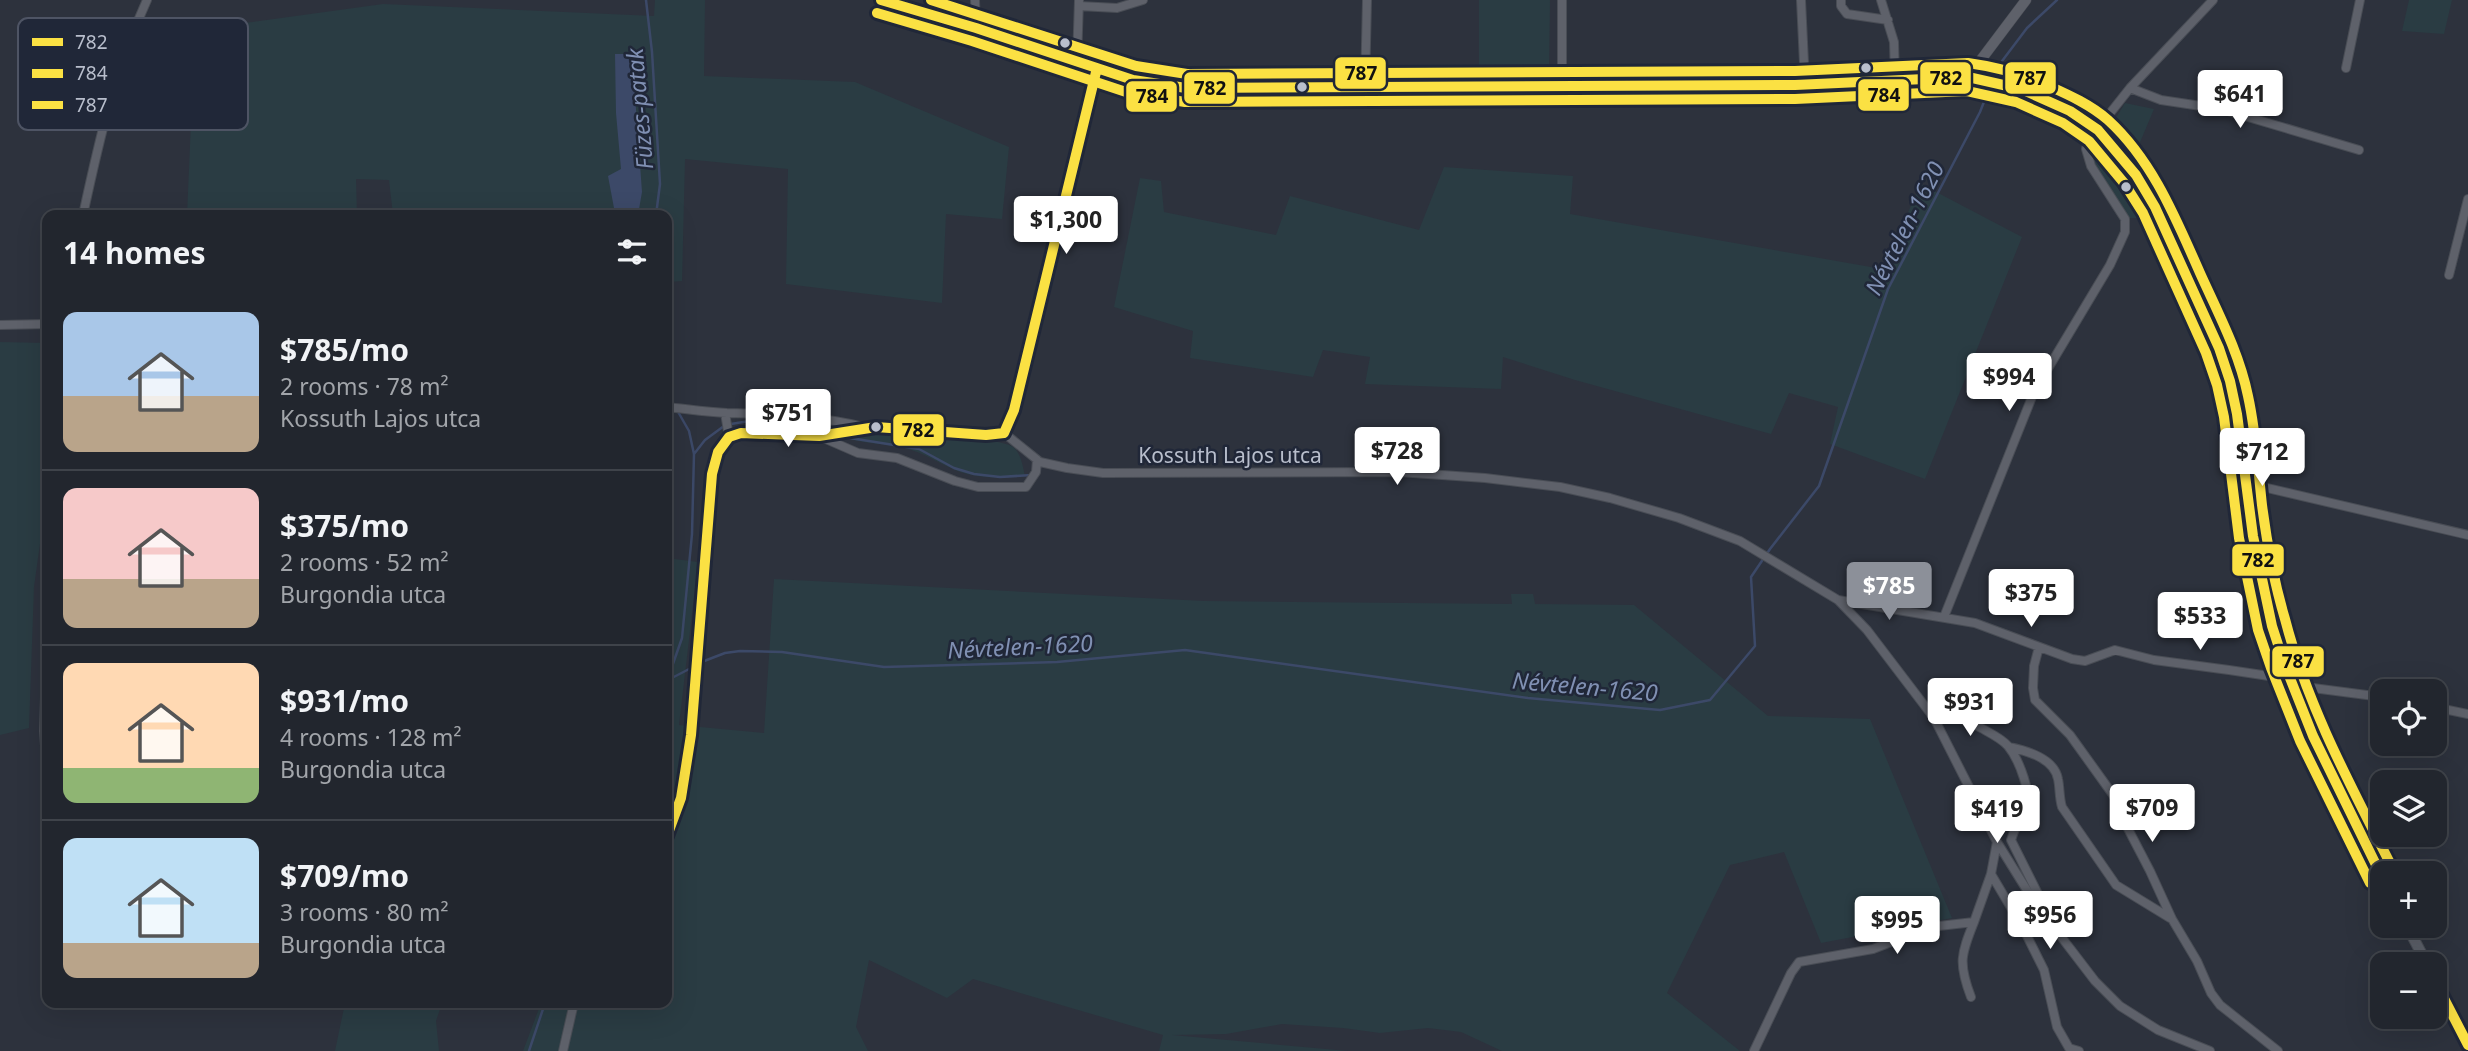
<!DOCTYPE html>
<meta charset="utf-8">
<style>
body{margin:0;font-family:"Noto Sans",sans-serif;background:#2a2e36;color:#f1f3f6;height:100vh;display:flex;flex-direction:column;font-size:26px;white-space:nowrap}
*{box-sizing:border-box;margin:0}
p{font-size:23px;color:#a2a5aa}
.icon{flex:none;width:38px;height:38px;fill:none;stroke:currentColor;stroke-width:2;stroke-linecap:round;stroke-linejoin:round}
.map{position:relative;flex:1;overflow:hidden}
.panel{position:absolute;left:42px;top:210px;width:630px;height:798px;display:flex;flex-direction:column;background:#22262e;border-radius:14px;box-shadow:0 7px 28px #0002,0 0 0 2px #3f434a}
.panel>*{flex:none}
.buttons{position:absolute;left:2370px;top:679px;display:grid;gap:14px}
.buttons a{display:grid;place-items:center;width:77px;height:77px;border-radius:14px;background:#22262e;box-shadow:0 7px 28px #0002,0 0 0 2px #3f434a;font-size:35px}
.price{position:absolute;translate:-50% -60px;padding:0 16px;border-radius:7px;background:#fff;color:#222;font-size:23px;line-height:46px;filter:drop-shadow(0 2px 4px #0008)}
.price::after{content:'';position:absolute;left:50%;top:42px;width:21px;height:16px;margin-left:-10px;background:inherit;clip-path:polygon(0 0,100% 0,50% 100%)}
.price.selected{background:#8c9099;color:#fff}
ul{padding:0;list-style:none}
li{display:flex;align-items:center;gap:21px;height:175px;padding:0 21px}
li+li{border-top:2px solid #3f434a}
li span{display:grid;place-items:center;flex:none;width:196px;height:140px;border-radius:14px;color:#555}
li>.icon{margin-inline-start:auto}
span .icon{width:84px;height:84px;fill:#fffc;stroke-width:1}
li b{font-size:30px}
h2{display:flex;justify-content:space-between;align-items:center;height:84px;padding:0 21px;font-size:30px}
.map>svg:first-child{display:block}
.green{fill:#2a3c43}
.water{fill:#3c4968}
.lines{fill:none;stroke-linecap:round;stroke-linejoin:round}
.stream{stroke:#3c4968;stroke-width:2.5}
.minor-casing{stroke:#494d55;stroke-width:10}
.tertiary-casing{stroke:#494d55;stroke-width:11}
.secondary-casing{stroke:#494d55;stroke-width:12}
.minor{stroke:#5e616a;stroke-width:8}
.tertiary{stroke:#5e616a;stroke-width:10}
.secondary{stroke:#5c6069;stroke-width:10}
.bus-1-casing{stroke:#202738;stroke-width:16}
.bus-2-casing{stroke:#202738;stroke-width:16}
.bus-3-casing{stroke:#202738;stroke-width:16}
.bus-1{stroke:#fbe143;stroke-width:10}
.bus-2{stroke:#fbe143;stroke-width:10}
.bus-3{stroke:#fbe143;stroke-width:10}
.bus-dot{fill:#b8becc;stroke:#202738;stroke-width:2.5}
.labels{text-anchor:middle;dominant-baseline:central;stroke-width:5;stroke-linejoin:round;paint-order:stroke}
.street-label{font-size:21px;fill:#b8becc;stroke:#202738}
.water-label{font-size:23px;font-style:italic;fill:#8090b3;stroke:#202738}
.key{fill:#202738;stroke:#4e5464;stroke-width:2}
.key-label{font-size:19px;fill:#b8becc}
.line-badge{stroke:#202738;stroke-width:2.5}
.pale-badge-label{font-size:19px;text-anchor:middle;font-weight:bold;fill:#111}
</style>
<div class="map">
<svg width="2468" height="1051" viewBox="0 0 2468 1051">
<rect width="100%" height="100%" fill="#2d323d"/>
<path class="green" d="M 655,0 L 705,0 L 704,76 L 855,82 L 1009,147 L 1002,219 L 946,214 L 942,303 L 786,284 L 788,169 L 685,159 L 682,281 L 667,282 L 667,215 L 393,215 L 389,180 L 356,179 L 357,215 L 187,215 L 195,30 L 383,4 L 654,16 Z
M 1479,0 L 1550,0 L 1549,69 L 1479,70 Z
M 2409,0 L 2452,0 L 2444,34 L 2402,31 Z
M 2125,103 L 2154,109 L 2133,159 L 2108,131 Z
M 2093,140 C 2119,148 2137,187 2149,209 L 2144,218 L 2130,218 C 2115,196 2086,168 2093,140 Z
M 1444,167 L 1573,176 L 1570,214 L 1882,269 L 1921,184 L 2022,237 L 1925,479 L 1830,444 L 1838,407 L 1789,393 L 1771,434 L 1575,380 L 1503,357 L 1501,389 L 1365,384 L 1370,357 L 1323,350 L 1313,377 L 1190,358 L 1193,331 L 1114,307 L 1140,178 L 1161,181 L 1164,212 L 1276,235 L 1290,196 L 1419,230 Z
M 0,342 L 47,343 L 47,493 L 34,587 L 29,728 L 0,735 Z
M 840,431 C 867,433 998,435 1013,447 C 1021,453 1023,467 1025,476 C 1003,478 981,479 960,472 C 941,465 924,452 904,448 C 883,443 861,444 840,436 Z
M 667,558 L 698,562 L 679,725 L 764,733 L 774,579 L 1204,601 L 1512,604 L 1511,594 L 1533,594 L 1535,604 L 1634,605 L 1768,716 L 1870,719 L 1952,918 L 1821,943 L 1784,852 L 1730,865 L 1667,993 L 1740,1051 L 1502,1051 L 1461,1032 L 1428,1028 L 1380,1033 L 1343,1028 L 1282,1024 L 1226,1034 L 1172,1035 L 1348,1051 L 1159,1051 L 1163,1035 L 973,979 L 947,998 L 869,960 L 856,1027 L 868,1051 L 523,1051 L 541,1003 L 667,1003 Z
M 345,1003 L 442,1003 L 436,1021 L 439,1051 L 335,1051 Z"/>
<path class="water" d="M 615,54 L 632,54 L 642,192 L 638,215 L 613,215 L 614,208 L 608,176 L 621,169 L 616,113 Z"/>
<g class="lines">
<path class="stream" d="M 646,0 L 652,52 L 660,184 L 656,215
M 1478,77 L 1555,78
M 1992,77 L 1993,73 L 2027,28 L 2057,0
M 2011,99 L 2052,118
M 2059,122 L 2081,133
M 2094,142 L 2120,176 L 2144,217
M 731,424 C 763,417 799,422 832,424
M 850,438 L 919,449 L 954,468 L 974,474 L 1000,477 L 1032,475
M 694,454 L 705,440 L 724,426
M 699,663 L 725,653 L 740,651 L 782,652 L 884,667 L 1057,662 L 1185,650 L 1528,698 L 1660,710 L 1710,700 L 1755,646 L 1751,577 L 1770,549 L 1819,486 L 1888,289 L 1980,112 L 1991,84
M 668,680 L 693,667
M 667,681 L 682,638 L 692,534 L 694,454 L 689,431 L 677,410
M 529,1051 L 545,1003"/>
<defs>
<path id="minor" d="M 975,0 L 976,28
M 1801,0 L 1805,84
M 1841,0 L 1841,6 L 1847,14 L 1888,20
M 1881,0 L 1894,42 L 1895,79
M 1079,6 L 1117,8 L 1143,0
M 1077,61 L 1079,0
M 2346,68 L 2360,0
M 1562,85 L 1562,0
M 1365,88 L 1367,0
M 2130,88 L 2161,100 L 2221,109 L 2359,150
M 83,215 C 99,141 115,69 147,0
M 2449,275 L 2468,199
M 0,325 L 47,324
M 667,407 C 687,409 707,412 727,413 C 775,414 818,416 864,427
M 725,413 L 729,437
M 1004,433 L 1014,410 L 1097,68
M 819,436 L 858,453 L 897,458 L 955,481 L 978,487 L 1026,487 L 1036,472 L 1037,460
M 729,437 L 741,433 L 819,436 L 876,427 L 939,430 L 986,435 L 1004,433 L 1040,462 L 1067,468 L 1103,473 L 1399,472 L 1485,478 L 1560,487 L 1610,498 L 1679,518 L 1740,541 L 1838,600 L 1975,623 L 2072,659 L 2085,661 L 2115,650 L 2154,660 L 2229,670 L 2269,676 L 2286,674
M 2246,483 L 2468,535
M 1838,600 L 1867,630 L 1934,718 L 1997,842 L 2033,900 L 2095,981 L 2120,1006 L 2158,1030 L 2210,1051
M 1944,617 L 2034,392 L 2110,265 L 2125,232 L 2125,219 L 2091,166 L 2086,149 L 2088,141 L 2130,88 L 2213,0
M 47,630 L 44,731 L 47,775
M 2039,647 L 2034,666 L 2033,688 L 2035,700 L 2070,735 L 2116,799 L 2125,823 L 2150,871 L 2172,919 L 2197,961 L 2211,993 L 2220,1005 L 2278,1051
M 2293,690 L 2313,688 L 2382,697
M 2434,707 L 2468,714
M 1934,718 C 1953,716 1964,718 1981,728 C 1990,733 2001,738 2008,746 C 2022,763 2028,791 2032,813 L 2015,829 L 2011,840 L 2045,908
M 2009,747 C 2027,751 2054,758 2058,779 C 2060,788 2059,797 2062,807 L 2116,885 L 2170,918
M 667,836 L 681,798 L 691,735 L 712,474 L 718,452 L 729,437
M 1991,874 L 2023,928 L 2044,970 L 2057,1027 L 2069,1048 L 2079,1051
M 1971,997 C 1958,963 1961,954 1974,922
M 563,1051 L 574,1003
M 1754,1051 L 1791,973 L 1799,962 L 1873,949 L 1930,927 L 1974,922 L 1991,874 L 1997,842"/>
<path id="tertiary" d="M 1968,77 L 2026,0"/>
<path id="secondary" d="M 881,0 L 976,28 L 1133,80 L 1186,88 L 1795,85 L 1931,77 L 1968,77 L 1993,81 L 2021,89 L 2070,111 L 2098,130 L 2118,152 L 2136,175 L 2155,207 L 2219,348 C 2237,392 2241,436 2246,483 C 2249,518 2255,553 2262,588 C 2285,691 2334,783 2382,877
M 2407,926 L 2427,964
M 2434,979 L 2468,1045"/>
</defs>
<use href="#minor" class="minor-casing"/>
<use href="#tertiary" class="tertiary-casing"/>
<use href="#secondary" class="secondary-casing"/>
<use href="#minor" class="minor"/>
<use href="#tertiary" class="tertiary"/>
<use href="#secondary" class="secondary"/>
<defs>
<path id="bus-1" d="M 881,0 L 976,28 L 1133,80 L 1186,88 L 1795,85 L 1968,77 L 2021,89 L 2070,111 L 2098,130 L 2136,175 L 2155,207 L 2219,348 L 2230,381 L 2237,414 L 2253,536 L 2272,626 L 2284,663 L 2313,736 L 2382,877
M 1004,433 L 1014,410 L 1097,68
M 729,437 L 741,433 L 819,436 L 876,427 L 986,435 L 1004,433
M 667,836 L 681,798 L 691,735 L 712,474 L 718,452 L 729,437
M 2434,979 L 2468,1045"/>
<path id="bus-2" d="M 877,13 L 972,41 L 1129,93 L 1185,102 L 1795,99 L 1967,91 L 2016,102 L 2063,123 L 2089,141 L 2124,183 L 2143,213 L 2206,353 L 2217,385 L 2224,417 L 2239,538 L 2258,630 L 2271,668 L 2300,741 L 2370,883"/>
<path id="bus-3" d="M 931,0 L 1136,66 L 1187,74 L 1795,71 L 1968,63 C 1997,67 2023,74 2049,86 C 2069,95 2091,105 2108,120 C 2153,161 2176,219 2200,273 C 2218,313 2239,352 2248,396 C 2256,432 2258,469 2262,505 C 2267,544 2274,582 2285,619 C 2308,708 2353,790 2394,871"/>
</defs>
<use href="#bus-1" class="bus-1-casing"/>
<use href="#bus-2" class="bus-2-casing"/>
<use href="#bus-3" class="bus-3-casing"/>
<use href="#bus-1" class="bus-1"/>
<use href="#bus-2" class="bus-2"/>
<use href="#bus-3" class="bus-3"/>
</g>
<g class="bus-dot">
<circle cx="1065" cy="43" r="6"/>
<circle cx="1866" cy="68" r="6"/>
<circle cx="1302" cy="87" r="6"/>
<circle cx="2126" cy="187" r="6"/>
<circle cx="876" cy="427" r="6"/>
</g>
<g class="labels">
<g class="street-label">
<text x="1230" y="455">Kossuth Lajos utca</text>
</g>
<g class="water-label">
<text transform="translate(639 109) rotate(-95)">Füzes-patak</text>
<text transform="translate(1904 228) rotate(-63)">Névtelen-1620</text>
<text transform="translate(1020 646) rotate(-3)">Névtelen-1620</text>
<text transform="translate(1585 686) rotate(5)">Névtelen-1620</text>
</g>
</g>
<rect x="18" y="18" width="230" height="112" rx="10" class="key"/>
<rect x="32" y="38" width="31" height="8" fill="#fbe143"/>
<rect x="32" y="69" width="31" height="9" fill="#fbe143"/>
<rect x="32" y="101" width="31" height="8" fill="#fbe143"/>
<g class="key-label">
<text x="75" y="49">782</text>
<text x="75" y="80">784</text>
<text x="75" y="112">787</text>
</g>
<g class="line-badge">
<rect x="1334" y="56" width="53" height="34" rx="7" fill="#fbe143"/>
<rect x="1919" y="61" width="53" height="34" rx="7" fill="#fbe143"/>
<rect x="2004" y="61" width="53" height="34" rx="7" fill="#fbe143"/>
<rect x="1183" y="71" width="53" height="34" rx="7" fill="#fbe143"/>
<rect x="1857" y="78" width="53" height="34" rx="7" fill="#fbe143"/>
<rect x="1125" y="80" width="53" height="33" rx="7" fill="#fbe143"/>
<rect x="892" y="413" width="53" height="34" rx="7" fill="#fbe143"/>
<rect x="2231" y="543" width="54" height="34" rx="7" fill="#fbe143"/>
<rect x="2271" y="645" width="54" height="33" rx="7" fill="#fbe143"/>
</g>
<g class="pale-badge-label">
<text x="1361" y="80">787</text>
<text x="1946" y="85">782</text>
<text x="2030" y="85">787</text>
<text x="1210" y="95">782</text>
<text x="1884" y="102">784</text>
<text x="1152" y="103">784</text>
<text x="918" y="437">782</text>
<text x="2258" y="567">782</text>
<text x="2298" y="668">787</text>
</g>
</svg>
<div class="buttons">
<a><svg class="icon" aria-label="locate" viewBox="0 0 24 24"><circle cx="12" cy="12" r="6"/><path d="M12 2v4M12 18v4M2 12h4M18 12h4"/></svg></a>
<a><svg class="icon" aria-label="layers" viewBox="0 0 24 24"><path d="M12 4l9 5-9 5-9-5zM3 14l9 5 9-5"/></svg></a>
<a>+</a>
<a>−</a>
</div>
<b class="price" style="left:2240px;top:130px">$641</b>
<b class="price" style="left:1066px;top:256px">$1,300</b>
<b class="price" style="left:2009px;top:413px">$994</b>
<b class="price" style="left:788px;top:449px">$751</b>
<b class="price" style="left:1397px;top:487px">$728</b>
<b class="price" style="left:2262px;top:488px">$712</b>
<b class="price selected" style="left:1889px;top:622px">$785</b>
<b class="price" style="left:2031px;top:629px">$375</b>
<b class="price" style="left:2200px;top:652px">$533</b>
<b class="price" style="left:1970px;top:738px">$931</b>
<b class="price" style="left:2152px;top:844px">$709</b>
<b class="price" style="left:1997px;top:845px">$419</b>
<b class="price" style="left:2050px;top:951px">$956</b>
<b class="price" style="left:1897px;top:956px">$995</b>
<section class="panel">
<h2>14 homes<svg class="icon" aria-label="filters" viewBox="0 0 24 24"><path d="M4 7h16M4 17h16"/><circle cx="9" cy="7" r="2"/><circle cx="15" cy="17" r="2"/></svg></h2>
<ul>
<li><span style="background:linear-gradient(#a9c7e8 60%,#b9a48a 0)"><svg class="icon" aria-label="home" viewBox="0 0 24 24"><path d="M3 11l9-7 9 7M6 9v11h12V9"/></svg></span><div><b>$785/mo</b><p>2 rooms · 78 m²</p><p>Kossuth Lajos utca</p></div></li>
<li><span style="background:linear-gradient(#f6c9c9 65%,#b9a48a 0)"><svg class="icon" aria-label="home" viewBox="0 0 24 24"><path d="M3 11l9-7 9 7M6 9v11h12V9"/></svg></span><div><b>$375/mo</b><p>2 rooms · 52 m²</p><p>Burgondia utca</p></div></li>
<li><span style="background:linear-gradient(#ffd9b3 75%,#8fb573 0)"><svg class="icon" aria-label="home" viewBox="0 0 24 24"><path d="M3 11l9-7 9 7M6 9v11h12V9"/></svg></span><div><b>$931/mo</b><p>4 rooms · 128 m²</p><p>Burgondia utca</p></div></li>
<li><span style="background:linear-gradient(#bfe0f5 75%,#b9a48a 0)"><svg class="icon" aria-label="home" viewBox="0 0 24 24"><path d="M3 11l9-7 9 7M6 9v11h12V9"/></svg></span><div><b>$709/mo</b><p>3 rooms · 80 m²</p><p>Burgondia utca</p></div></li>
</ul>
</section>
</div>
